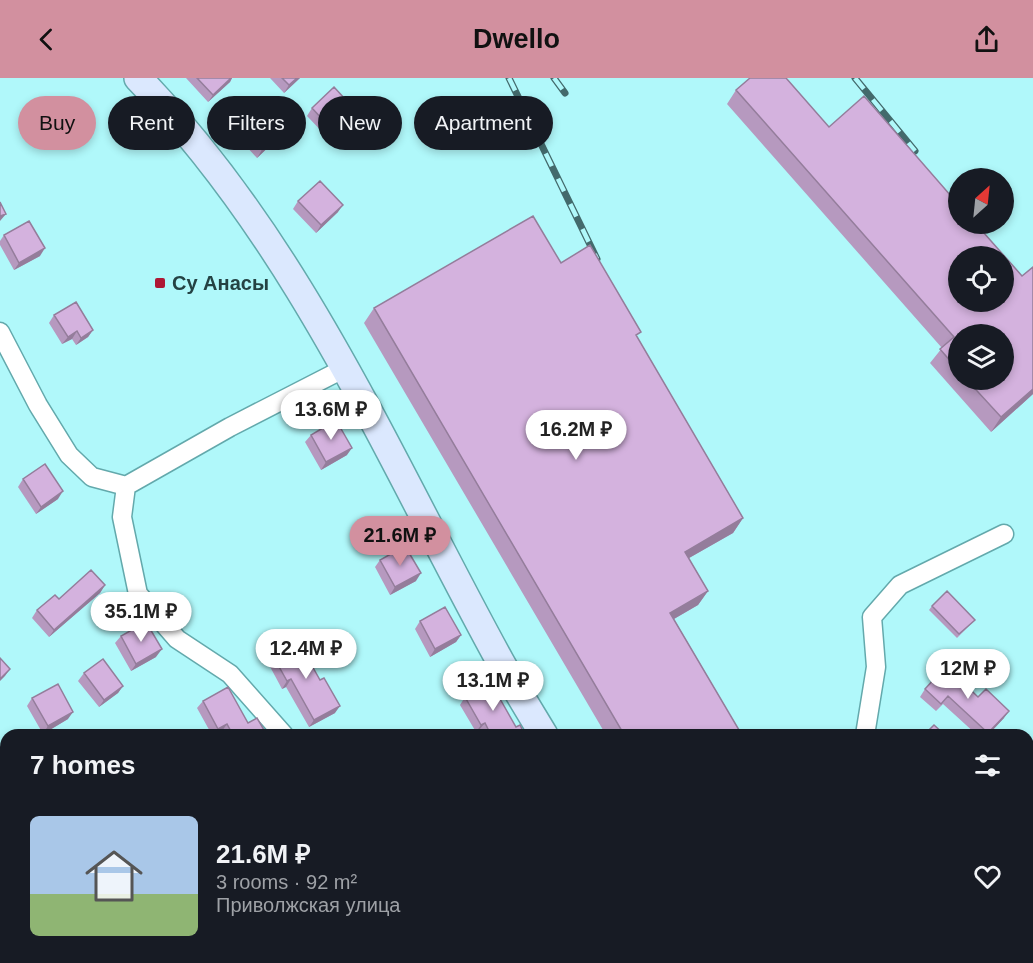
<!DOCTYPE html>
<meta charset="utf-8">
<style>
body{margin:0;font-family:Helvetica,sans-serif;background:#242831;color:#f1f3f6;height:100vh;display:flex;flex-direction:column;font-size:22px;white-space:nowrap}
*{box-sizing:border-box;margin:0}
p{font-size:20px;color:#9ea1a6}
.icon{flex:none;width:33px;height:33px;fill:none;stroke:currentColor;stroke-width:2;stroke-linecap:round;stroke-linejoin:round}
.map{position:relative;flex:1;overflow:hidden}
.side{position:absolute;left:0px;top:651px;width:1034px;height:234px;display:flex;flex-direction:column;background:#171b24;border-radius:18px 18px 0 0;box-shadow:0 3px 9px #0003}
.side>*{flex:none}
.top-card{position:absolute;left:18px;top:18px;width:600px;height:54px;display:flex;gap:12px}
.needle{width:39px;rotate:27deg}
.fabs{position:absolute;left:948px;top:90px;display:grid;gap:12px}
.fabs a{display:grid;place-items:center;width:66px;height:66px;border-radius:50%;background:#171b24;box-shadow:0 3px 9px #0003;font-size:30px}
.price{position:absolute;translate:-50% -51px;padding:0 14px;border-radius:21px;background:#fff;color:#222;font-size:20px;line-height:39px;filter:drop-shadow(0 2px 3px #0008)}
.price::after{content:'';position:absolute;left:50%;top:36px;width:18px;height:14px;margin-left:-9px;background:inherit;clip-path:polygon(0 0,100% 0,50% 100%)}
.price.current{background:#d2909f;color:#111}
ul{padding:0;list-style:none}
li{display:flex;align-items:center;gap:18px;height:150px;padding:0 30px}
li+li{border-top:2px solid #363941}
li span{display:grid;place-items:center;flex:none;width:168px;height:120px;border-radius:9px;color:#555}
li>.icon{margin-inline-start:auto}
span .icon{width:72px;height:72px;fill:#fffc;stroke-width:1}
li b{font-size:26px}
h2{display:flex;justify-content:space-between;align-items:center;height:72px;padding:0 30px;font-size:26px}
.chip{padding:0 21px;border-radius:27px;background:#171b24;box-shadow:0 3px 9px #0003;font-size:21px;line-height:54px}
.chip.current{background:#d2909f;color:#111}
header{display:flex;justify-content:space-between;align-items:center;height:78px;padding:0 30px;background:#d2909f;color:#111;font-size:27px;font-weight:800}
.map>svg:first-child{display:block}
.lines{fill:none;stroke-linecap:round;stroke-linejoin:round}
.street-casing{stroke:#63a9ac;stroke-width:21}
.secondary-casing{stroke:#63a9ac;stroke-width:30}
.street{stroke:#fff;stroke-width:18}
.secondary{stroke:#dbe8fe;stroke-width:27}
.rail-casing{stroke:#436a6c;stroke-width:7}
.rail{stroke:#b0f8fa;stroke-width:4.5;stroke-dasharray:14;stroke-linecap:butt}
.wall{fill:#b699bf;fill-rule:evenodd}
.shaded-wall{fill:#947d9b}
.building{fill:#d4b2de;stroke:#947d9b;stroke-width:1.5;fill-rule:evenodd}
.poi-dot{fill:#ad1834;stroke:#b0f8fa;stroke-width:2}
.labels{text-anchor:middle;dominant-baseline:central;stroke-width:4.5;stroke-linejoin:round;paint-order:stroke}
.poi-label{font-size:20px;font-weight:bold;fill:#244243;stroke:#b0f8fa;text-anchor:start}
</style>
<header><svg class="icon" aria-label="back" viewBox="0 0 24 24"><path d="M15 5l-7 7 7 7"/></svg>Dwello<svg class="icon" aria-label="share" viewBox="0 0 24 24"><path d="M12 15V3M7 8l5-5 5 5M5 13v7h14v-7"/></svg></header>
<div class="map">
<svg width="1033" height="885" viewBox="0 0 1033 885">
<rect width="100%" height="100%" fill="#b0f8fa"/>
<g class="lines">
<defs>
<path id="street" d="M 0,254 L 38,327 L 69,377 L 92,399 L 126,408 L 122,439 L 138,516 L 177,561 L 230,596 L 284,657
M 126,408 L 230,349 L 345,290
M 865,657 L 876,589 L 872,539 L 900,507 L 1004,456
M 1028,854 L 1033,848
M 463,879 L 467,885
M 819,885 L 821,879
M 1000,885 L 1005,879"/>
<path id="secondary" d="M 138,0 C 300,166 390,383 500,583 C 514,608 529,632 544,657
M 683,879 L 688,885"/>
</defs>
<use href="#street" class="street-casing"/>
<use href="#secondary" class="secondary-casing"/>
<use href="#street" class="street"/>
<use href="#secondary" class="secondary"/>
<defs>
<path id="rail" d="M 509,0 L 597,181
M 554,0 L 565,15
M 855,0 L 915,73"/>
</defs>
<use href="#rail" class="rail-casing"/>
<use href="#rail" class="rail"/>
</g>
<path class="wall" d="M 186,0 L 232,0 L 230,4 L 208,24 Z
M 270,0 L 300,0 L 284,15 Z
M 736,12 L 829,49 L 1022,198 L 1033,189 L 1033,316 L 991,354 L 930,285 L 942,270 L 727,26 ZM 958,256 L 1004,302 L 958,302 Z
M 312,30 L 356,33 L 351,41 L 329,61 L 307,38 Z
M 240,48 L 279,59 L 257,80 L 235,56 Z
M 298,123 L 338,134 L 316,155 L 293,131 Z
M 4,157 L 40,178 L 14,192 L 0,167 L 0,163 Z
M 561,185 L 637,260 L 743,440 L 733,455 L 689,480 L 708,513 L 698,527 L 674,541 L 742,657 L 606,657 L 364,245 L 374,230 Z
M 54,237 L 93,252 L 88,259 L 76,267 L 72,261 L 62,266 L 49,245 Z
M 311,357 L 347,377 L 321,392 L 305,364 Z
M 23,401 L 58,421 L 36,436 L 18,409 Z
M 380,482 L 416,503 L 390,517 L 375,489 Z
M 105,507 L 100,515 L 49,559 L 32,540 L 37,532 L 59,521 Z
M 932,528 L 975,542 L 957,560 L 929,532 Z
M 420,543 L 461,557 L 456,564 L 430,579 L 415,551 Z
M 121,558 L 156,579 L 131,593 L 115,565 Z
M 272,576 L 320,602 L 335,635 L 309,649 L 286,609 L 282,611 L 267,583 Z
M 84,595 L 123,608 L 118,615 L 99,629 L 78,603 Z
M 925,611 L 978,619 L 1004,640 L 988,657 L 977,657 L 943,626 L 936,633 L 920,619 Z
M 465,619 L 516,649 L 525,657 L 482,657 L 479,652 L 476,654 L 460,627 Z
M 32,620 L 68,641 L 43,656 L 27,628 Z
M 203,623 L 248,645 L 267,657 L 224,657 L 222,653 L 215,657 L 212,657 L 197,630 Z
M 1033,759 L 1033,777 L 1028,771 L 1028,766 Z
M 395,879 L 406,879 L 398,884 Z
M 496,879 L 530,879 L 520,885 L 499,885 Z
M 946,879 L 965,879 L 960,885 L 953,885 Z"/>
<path class="shaded-wall" d="M 231,0 L 232,0 L 230,4 L 208,24 L 213,17 Z
M 297,0 L 300,0 L 284,15 L 289,7 Z
M 356,33 L 351,41 L 329,61 L 334,54 Z
M 284,52 L 279,59 L 257,80 L 262,72 Z
M 343,127 L 338,134 L 316,155 L 321,147 Z
M 6,136 L 0,143 L 0,138 Z
M 45,170 L 40,178 L 14,192 L 19,185 Z
M 93,252 L 88,259 L 76,267 L 81,260 Z
M 77,253 L 72,261 L 62,266 L 68,259 Z
M 1033,311 L 1033,316 L 991,354 L 1001,339 Z
M 352,370 L 347,377 L 321,392 L 326,384 Z
M 63,413 L 58,421 L 36,436 L 41,429 Z
M 743,440 L 733,455 L 675,488 L 685,474 Z
M 421,495 L 416,503 L 390,517 L 395,509 Z
M 105,507 L 100,515 L 49,559 L 54,552 Z
M 708,513 L 698,527 L 660,549 L 670,535 Z
M 461,557 L 456,564 L 430,579 L 435,571 Z
M 162,571 L 156,579 L 131,593 L 136,586 Z
M 10,591 L 5,598 L 0,603 L 0,601 Z
M 291,601 L 286,609 L 282,611 L 287,603 Z
M 123,608 L 118,615 L 99,629 L 104,622 Z
M 340,628 L 335,635 L 309,649 L 314,642 Z
M 1009,633 L 1004,640 L 988,657 L 986,657 Z
M 73,634 L 68,641 L 43,656 L 48,648 Z
M 485,645 L 479,652 L 476,654 L 481,647 Z
M 227,646 L 222,653 L 214,657 L 218,651 Z
M 523,879 L 530,879 L 520,885 L 512,885 Z"/>
<path class="building" d="M 197,0 L 231,0 L 213,17 Z
M 282,0 L 297,0 L 289,7 Z
M 750,0 L 786,0 L 829,49 L 864,18 L 958,126 L 958,146 L 976,146 L 1022,198 L 1033,189 L 1033,311 L 1001,339 L 967,302 L 1004,302 L 1004,256 L 958,256 L 958,292 L 940,271 L 954,259 L 736,12 ZM 958,178 L 1004,178 L 1004,224 L 958,224 Z
M 334,9 L 356,33 L 334,54 L 312,30 Z
M 262,28 L 284,52 L 262,72 L 240,48 Z
M 320,103 L 343,127 L 321,147 L 298,123 Z
M 0,124 L 6,136 L 0,138 Z
M 533,138 L 561,185 L 590,167 L 641,254 L 636,257 L 743,440 L 685,474 L 708,513 L 670,535 L 742,657 L 616,657 L 622,653 L 374,230 Z
M 29,143 L 45,170 L 19,185 L 4,157 Z
M 76,224 L 93,252 L 81,260 L 77,253 L 68,259 L 54,237 Z
M 336,342 L 352,370 L 326,384 L 311,357 Z
M 45,386 L 63,413 L 41,429 L 23,401 Z
M 405,468 L 421,495 L 395,509 L 380,482 Z
M 91,492 L 105,507 L 54,552 L 37,532 L 55,517 L 59,521 Z
M 947,513 L 975,542 L 959,556 L 932,528 Z
M 445,529 L 461,557 L 435,571 L 420,543 Z
M 146,544 L 162,571 L 136,586 L 121,558 Z
M 297,561 L 320,602 L 324,600 L 340,628 L 314,642 L 291,601 L 287,603 L 272,576 Z
M 0,580 L 10,591 L 0,601 Z
M 103,581 L 123,608 L 104,622 L 84,595 Z
M 946,588 L 978,619 L 986,611 L 1009,633 L 988,655 L 948,618 L 941,626 L 925,611 Z
M 491,605 L 516,649 L 520,647 L 525,657 L 491,657 L 485,645 L 481,647 L 465,619 Z
M 58,606 L 73,634 L 48,648 L 32,620 Z
M 228,609 L 248,645 L 257,640 L 267,657 L 233,657 L 227,646 L 218,651 L 203,623 Z
M 934,647 L 945,657 L 924,657 Z
M 355,653 L 358,657 L 351,657 Z
M 0,736 L 6,740 L 0,749 Z
M 505,879 L 523,879 L 512,885 L 508,885 Z
M 884,879 L 889,879 L 899,885 L 880,885 Z"/>
<rect class="poi-dot" x="154" y="199" width="12" height="12" rx="3"/>
<g class="labels">
<g class="poi-label">
<text x="172" y="205">Су Анасы</text>
</g>
</g>
</svg>
<div class="fabs">
<a><svg class="needle" viewBox="-14 -14 28 28"><path d="M0-13l5 13h-10z" fill="#e53935"/><path d="M0 13l5-13h-10z" fill="#9ea1a6"/></svg></a>
<a><svg class="icon" aria-label="locate" viewBox="0 0 24 24"><circle cx="12" cy="12" r="6"/><path d="M12 2v4M12 18v4M2 12h4M18 12h4"/></svg></a>
<a><svg class="icon" aria-label="layers" viewBox="0 0 24 24"><path d="M12 4l9 5-9 5-9-5zM3 14l9 5 9-5"/></svg></a>
</div>
<b class="price" style="left:331px;top:363px">13.6M ₽</b>
<b class="price" style="left:576px;top:383px">16.2M ₽</b>
<b class="price current" style="left:400px;top:489px">21.6M ₽</b>
<b class="price" style="left:141px;top:565px">35.1M ₽</b>
<b class="price" style="left:306px;top:602px">12.4M ₽</b>
<b class="price" style="left:968px;top:622px">12M ₽</b>
<b class="price" style="left:493px;top:634px">13.1M ₽</b>
<div class="top-card">
<a class="chip current">Buy</a>
<a class="chip">Rent</a>
<a class="chip">Filters</a>
<a class="chip">New</a>
<a class="chip">Apartment</a>
</div>
<section class="side">
<h2>7 homes<svg class="icon" aria-label="filters" viewBox="0 0 24 24"><path d="M4 7h16M4 17h16"/><circle cx="9" cy="7" r="2"/><circle cx="15" cy="17" r="2"/></svg></h2>
<ul>
<li><span style="background:linear-gradient(#a9c7e8 65%,#8fb573 0)"><svg class="icon" aria-label="home" viewBox="0 0 24 24"><path d="M3 11l9-7 9 7M6 9v11h12V9"/></svg></span><div><b>21.6M ₽</b><p>3 rooms · 92 m²</p><p>Приволжская улица</p></div><svg class="icon" aria-label="heart" viewBox="0 0 24 24"><path d="M12 20l-8-8c-3-5 5-10 8-4 3-6 11-1 8 4z"/></svg></li>
</ul>
</section>
</div>
